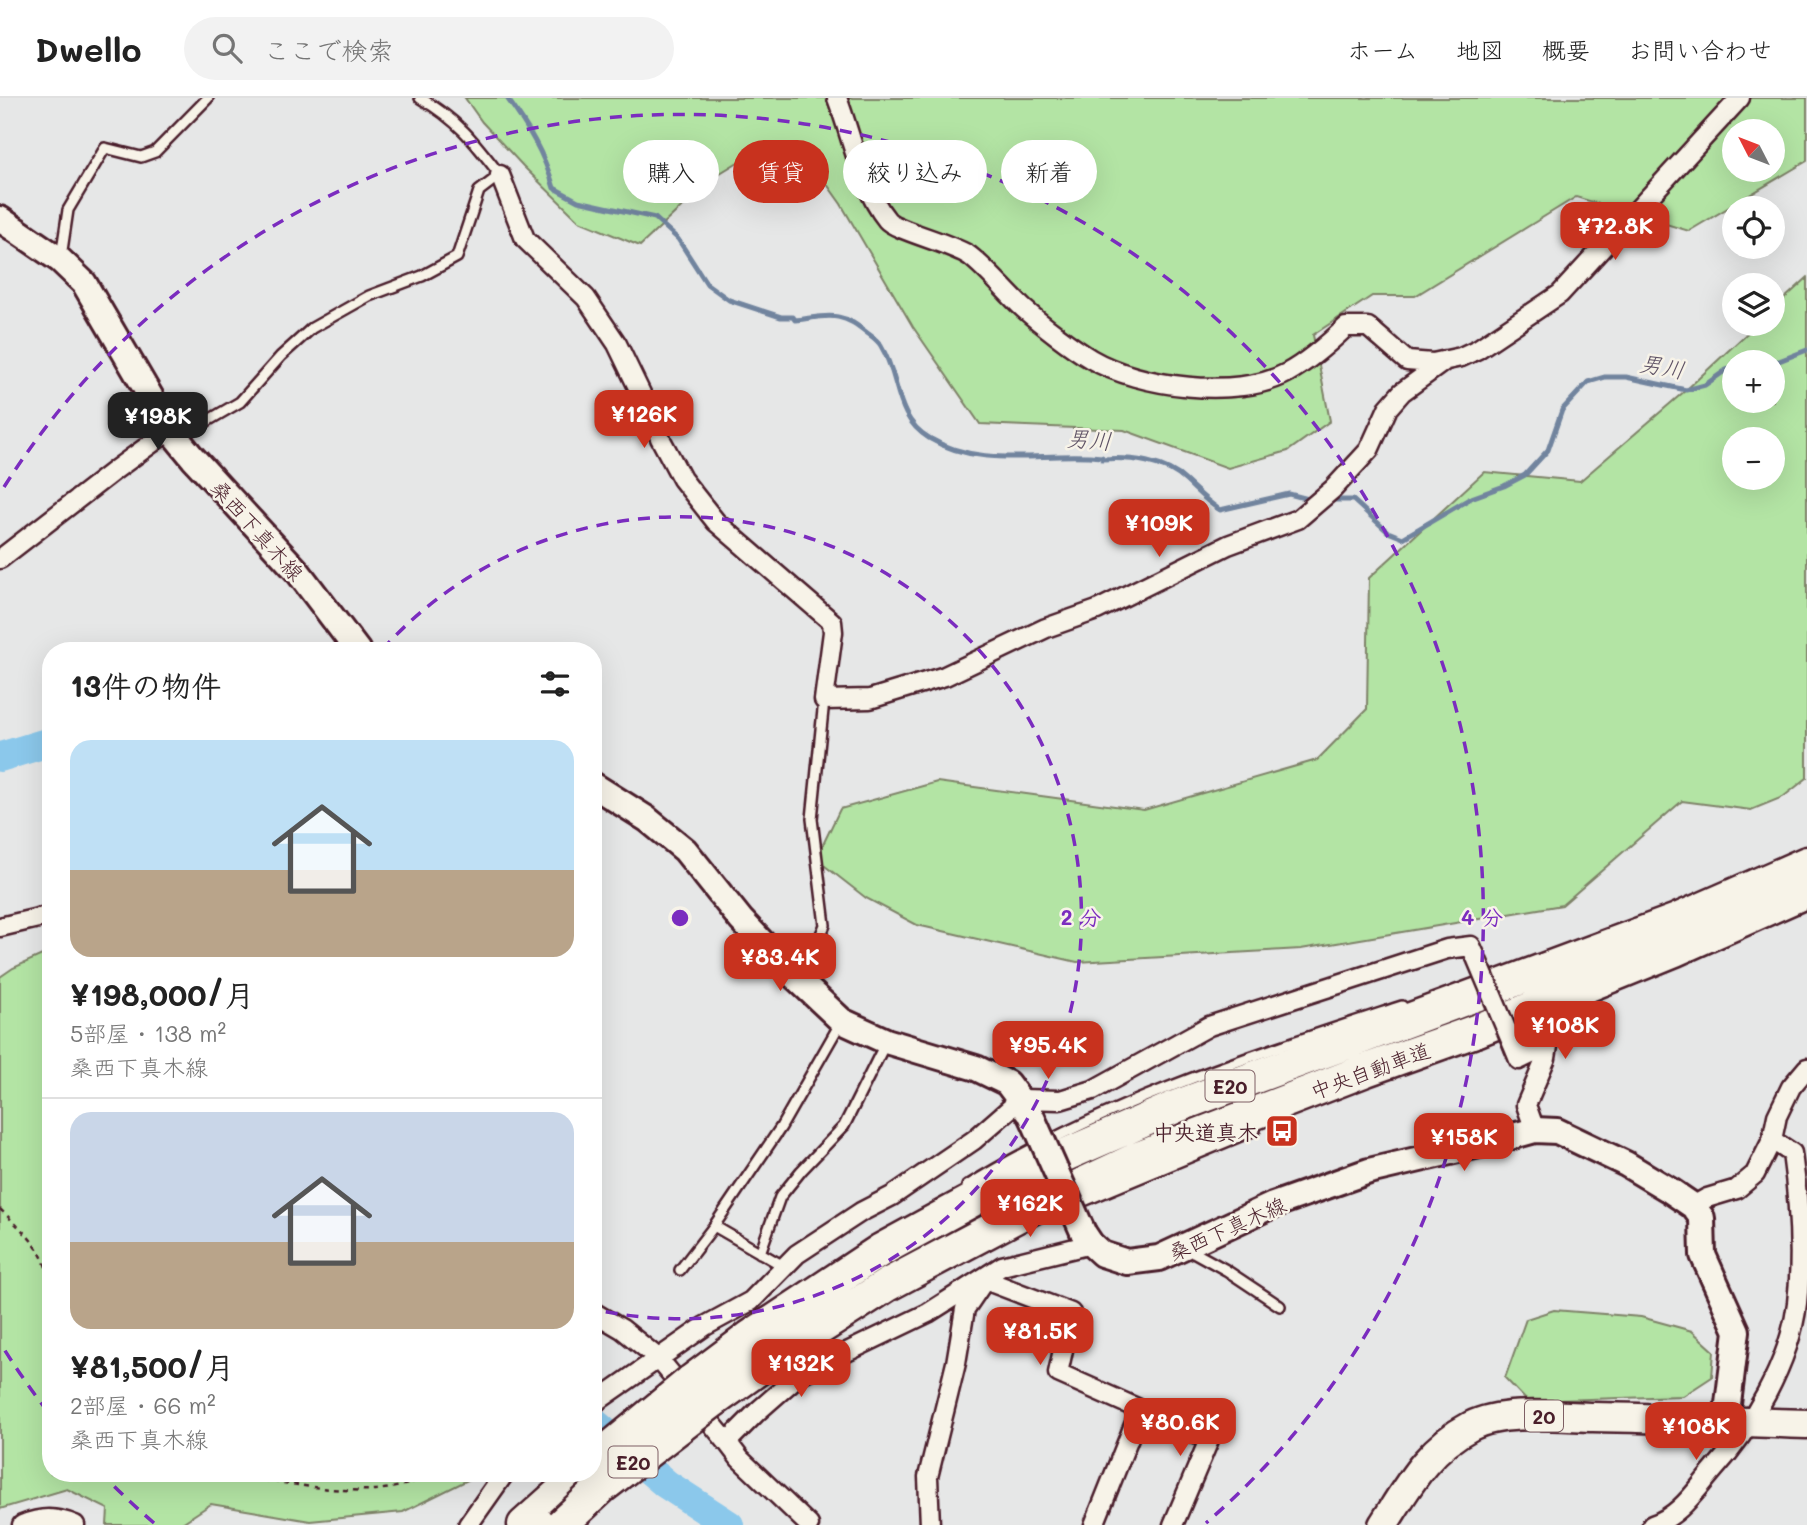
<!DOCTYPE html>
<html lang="ja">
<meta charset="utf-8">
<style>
body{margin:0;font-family:Mali,"Klee One",sans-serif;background:#f2f2f2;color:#222;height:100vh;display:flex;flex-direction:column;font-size:26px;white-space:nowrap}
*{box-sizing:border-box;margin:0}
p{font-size:23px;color:#767676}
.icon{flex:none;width:38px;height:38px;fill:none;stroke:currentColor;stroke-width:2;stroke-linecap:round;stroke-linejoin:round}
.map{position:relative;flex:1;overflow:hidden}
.details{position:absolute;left:42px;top:544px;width:560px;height:840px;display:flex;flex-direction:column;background:#fff;border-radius:28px;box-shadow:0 7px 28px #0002}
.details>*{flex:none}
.banner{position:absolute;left:623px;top:42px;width:665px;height:63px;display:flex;gap:14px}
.needle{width:46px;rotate:312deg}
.fabs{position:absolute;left:1722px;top:21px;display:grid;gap:14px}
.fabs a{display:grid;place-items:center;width:63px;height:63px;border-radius:50%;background:#fff;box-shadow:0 7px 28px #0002;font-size:35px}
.price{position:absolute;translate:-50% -60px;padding:0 16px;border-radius:14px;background:#c8321e;color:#fff;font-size:23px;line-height:46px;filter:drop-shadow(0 2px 4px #0008)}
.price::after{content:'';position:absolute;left:50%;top:42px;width:21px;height:16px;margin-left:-10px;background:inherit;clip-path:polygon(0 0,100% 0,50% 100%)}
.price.current{background:#222;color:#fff}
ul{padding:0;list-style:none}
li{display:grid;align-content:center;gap:14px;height:371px;padding:0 28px}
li+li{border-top:2px solid #e0e0e0}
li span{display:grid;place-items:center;height:217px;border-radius:21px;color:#555}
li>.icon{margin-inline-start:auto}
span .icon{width:126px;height:126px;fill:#fffc;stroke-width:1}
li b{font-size:30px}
h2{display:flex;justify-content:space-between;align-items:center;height:84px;padding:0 28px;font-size:30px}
.pill{padding:0 24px;border-radius:32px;background:#fff;box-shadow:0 7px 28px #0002;font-size:24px;line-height:63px}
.pill.current{background:#c8321e;color:#fff}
header{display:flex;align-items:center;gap:42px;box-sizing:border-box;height:98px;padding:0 35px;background:#fff;border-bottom:2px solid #e0e0e0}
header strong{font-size:33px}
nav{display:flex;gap:38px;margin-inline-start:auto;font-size:24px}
.search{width:490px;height:63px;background:#f2f2f2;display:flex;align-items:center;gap:18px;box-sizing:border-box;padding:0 24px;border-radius:38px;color:#767676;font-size:26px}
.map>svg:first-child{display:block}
.green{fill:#b3e4a4;stroke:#7e8268;stroke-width:2;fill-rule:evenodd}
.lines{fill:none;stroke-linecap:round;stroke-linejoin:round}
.stream{stroke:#71849e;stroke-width:5}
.river{stroke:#8bc8eb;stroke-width:30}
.service-casing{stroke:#4a1f2b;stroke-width:14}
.minor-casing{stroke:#4a1f2b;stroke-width:23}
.secondary-casing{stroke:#4a1f2b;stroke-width:30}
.trunk-casing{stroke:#4a1f2b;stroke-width:33}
.motorway-casing{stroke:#4a1f2b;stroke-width:37}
.path{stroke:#4a1f2b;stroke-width:2.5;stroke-dasharray:5 5;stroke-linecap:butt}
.service{stroke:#f7f3e8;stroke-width:9}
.minor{stroke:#f7f3e8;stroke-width:18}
.secondary{stroke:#f7f3e8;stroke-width:24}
.trunk{stroke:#f7f3e8;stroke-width:28}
.motorway{stroke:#f7f3e8;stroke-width:32}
.minor-bridge-casing{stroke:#4a1f2b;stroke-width:23;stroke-linecap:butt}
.secondary-bridge-casing{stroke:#4a1f2b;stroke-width:30;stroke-linecap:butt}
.motorway-bridge-casing{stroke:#4a1f2b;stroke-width:37;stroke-linecap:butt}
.minor-bridge{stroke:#f7f3e8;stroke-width:18}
.secondary-bridge{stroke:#f7f3e8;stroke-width:24}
.motorway-bridge{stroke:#f7f3e8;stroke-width:32}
.ring{fill:none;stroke:#7b2cbf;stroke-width:3.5;stroke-dasharray:12 9}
.labels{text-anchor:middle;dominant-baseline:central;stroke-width:5;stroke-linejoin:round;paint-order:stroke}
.shield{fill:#f7f3e8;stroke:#7e5f64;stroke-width:2}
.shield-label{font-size:19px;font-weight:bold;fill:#4a1f2b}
.street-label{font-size:21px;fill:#4a1f2b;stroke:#f7f3e8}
.poi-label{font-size:21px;font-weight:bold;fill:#4a1f2b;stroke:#f7f3e8;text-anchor:end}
.water-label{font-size:23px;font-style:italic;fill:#5e5265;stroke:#f7f3e8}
.centre{fill:#7b2cbf;stroke:#f7f3e8;stroke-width:3.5}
.ring-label{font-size:21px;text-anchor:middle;font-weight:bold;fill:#7b2cbf;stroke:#f7f3e8;stroke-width:5;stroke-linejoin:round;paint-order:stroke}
</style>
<header>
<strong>Dwello</strong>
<div class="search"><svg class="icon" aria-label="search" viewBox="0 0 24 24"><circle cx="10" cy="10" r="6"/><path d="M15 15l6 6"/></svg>ここで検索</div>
<nav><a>ホーム</a><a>地図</a><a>概要</a><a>お問い合わせ</a></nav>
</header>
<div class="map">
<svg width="1807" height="1427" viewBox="0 0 1807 1427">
<rect width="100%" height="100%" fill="#e6e7e7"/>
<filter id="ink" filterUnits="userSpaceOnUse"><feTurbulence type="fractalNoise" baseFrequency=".0143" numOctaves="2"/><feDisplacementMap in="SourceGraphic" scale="14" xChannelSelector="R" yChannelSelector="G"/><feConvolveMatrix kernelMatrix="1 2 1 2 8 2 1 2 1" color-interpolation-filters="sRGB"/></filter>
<g filter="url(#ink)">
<path class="green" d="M 465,0 L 1807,0 L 1807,63 L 1689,133 L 1576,99 L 1415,198 L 1372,198 L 1313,237 L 1330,323 L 1288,353 L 1228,370 L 1124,332 L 980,326 L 913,229 L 841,106 L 814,68 L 756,53 L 712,80 L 640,148 L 579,123 L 523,68 L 482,24 ZM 1734,33 L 1773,33 L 1773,72 L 1734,72 Z
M 1807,180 L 1807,680 L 1783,699 L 1751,712 L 1682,703 L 1562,807 L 1301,851 L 1077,864 L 917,827 L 866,800 L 816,761 L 840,711 L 937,684 L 1144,712 L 1317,662 L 1367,611 L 1369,480 L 1484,374 L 1580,383 L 1686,292 L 1757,226 L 1773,226 L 1773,211 ZM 1734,264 L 1773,264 L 1773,303 L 1734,303 ZM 1734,341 L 1773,341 L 1773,380 L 1734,380 Z
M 51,853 L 51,1376 L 479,1376 L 478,1377 L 403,1414 L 310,1423 L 211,1406 L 179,1427 L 107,1427 L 108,1411 L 67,1391 L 0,1411 L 0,879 L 13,870 Z
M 1554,1212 L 1641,1219 L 1692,1233 L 1714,1253 L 1712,1279 L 1683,1298 L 1527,1303 L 1505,1280 L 1526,1221 Z"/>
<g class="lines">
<path class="stream" d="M 507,0 C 528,29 544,55 554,90 L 578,103 L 655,120 L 678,141 L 707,186 L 729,202 L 781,219 L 793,219 L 795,222 C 808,221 825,216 838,219 C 849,221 857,227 866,234 C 871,238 878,242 881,248 C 901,280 893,318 929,340 C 982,372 1044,353 1102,359 L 1102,361 C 1130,359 1165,363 1186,383 C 1198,394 1206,403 1220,412 L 1289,396 L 1312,402
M 1766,264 L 1779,263 L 1807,252
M 1328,402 L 1353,402 L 1388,434 L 1403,440 L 1471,400 L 1504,388 L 1525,377 L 1548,352 L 1562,312 L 1588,284 L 1605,279 L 1626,279 L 1686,292 L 1705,287 L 1726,272 L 1734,269"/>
<path class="river" d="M 0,659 L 43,646 L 51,646
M 593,1324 L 666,1386 L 729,1427"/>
<defs>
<path id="service" d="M 61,159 L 68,112 L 105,50 L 141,59 L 155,54 L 208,0
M 178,340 L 240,304 L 281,258 L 312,230 L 369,198 L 422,178 L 457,159 L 479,93 L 500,77 C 474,43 458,22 420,0
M 794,875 L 813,855 L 825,827 L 812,721 L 824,602
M 967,1088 C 1101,1005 1253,957 1402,908
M 1074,1107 L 1255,1032
M 714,1128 L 785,1169
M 1188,1151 L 1226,1172 L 1280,1208
M 760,1155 L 780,1099 L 801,1073 L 844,1028 L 885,946
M 680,1172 L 714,1128 L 781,1029 L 841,924"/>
<path id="minor" d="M 837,0 C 852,39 861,90 887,122 C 895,132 953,146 970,158 C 989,173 1005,193 1023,210 C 1041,226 1071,249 1091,261 C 1139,289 1237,302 1287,275 C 1309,263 1328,246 1346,229 L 1368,229 L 1407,263 L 1433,265 L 1461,259 L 1478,251 L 1560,196 L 1740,0
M 500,77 L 525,141 L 586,200 L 617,246 L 648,310 L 660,340 L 682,381 L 716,424 L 832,524 L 833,534 L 824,602 L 870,601 L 945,578 L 1046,530 L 1097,512 L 1228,447 L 1298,421 L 1333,391 L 1369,352 L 1388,310 L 1402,294 L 1446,262
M 0,461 L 115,372 L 170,332
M 0,829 L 51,817
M 1515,952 L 1519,962 L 1548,948 L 1546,960 L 1526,1007 L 1535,1032
M 1693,1108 L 1707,1100 L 1737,1091 L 1755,1076 L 1772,1042 L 1777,1018 L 1791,989 L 1807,970
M 985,1182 L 1071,1215 L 1058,1275 L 1209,1342 L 1173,1427
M 593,1214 L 622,1231 L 658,1260 L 727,1344 L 758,1313 L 799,1277 L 928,1215 L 1002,1168 L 1091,1146
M 593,1306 L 705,1228 L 751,1203 L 797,1156 L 861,1114 L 892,1098 L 974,1042 L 1021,1001 L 1060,1002 L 1093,992 L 1209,928 L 1447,851 L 1471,848 L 1475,857
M 727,1344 L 740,1361 L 809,1427
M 22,1427 C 41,1419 56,1419 75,1427
M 468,1427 L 504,1376
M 930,1427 L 928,1379 L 956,1265 L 965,1211 L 984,1183
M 1094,1427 L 1140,1312
M 1652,1427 C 1678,1419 1694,1395 1711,1375 C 1751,1331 1790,1265 1797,1205 C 1803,1155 1799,1105 1792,1055 L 1772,1042"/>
<path id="secondary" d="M 0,121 L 60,162 L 84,185 L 170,332 L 193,360 L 298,474 L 358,553
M 593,687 L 647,721 L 685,752 L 741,822 L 793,877 L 842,923 L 886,943 L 976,970 L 1007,985 L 1031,1017
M 1083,1134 L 1091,1146 L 1102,1156 L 1127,1164 L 1159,1160 L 1273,1107 L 1369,1073 L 1484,1046 L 1535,1032 L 1557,1033 L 1626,1066 L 1671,1093 L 1693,1108 L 1702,1120 L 1703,1157 L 1737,1233 L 1726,1322"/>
<path id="trunk" d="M 1383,1427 C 1408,1388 1427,1351 1471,1328 C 1502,1312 1557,1318 1593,1319 C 1664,1320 1736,1324 1807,1326"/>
<path id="motorway" d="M 690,1284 L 750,1239 L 881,1152 L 1017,1078 L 1175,1009 L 1677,822 L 1807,765
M 709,1306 L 772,1261 L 887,1187 L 1038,1107 L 1136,1061 L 1366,972 L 1478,932 L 1675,852 L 1807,793
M 524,1427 L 581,1376"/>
</defs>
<use href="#service" class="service-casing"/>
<use href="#minor" class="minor-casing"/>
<use href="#secondary" class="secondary-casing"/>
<use href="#trunk" class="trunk-casing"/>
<use href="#motorway" class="motorway-casing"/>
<path class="path" d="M 0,1111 C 29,1139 48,1153 51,1196
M 224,1376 L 241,1380 C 298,1384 378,1408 429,1376"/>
<use href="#service" class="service"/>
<use href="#minor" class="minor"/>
<use href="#secondary" class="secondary"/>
<use href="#trunk" class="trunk"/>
<use href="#motorway" class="motorway"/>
<defs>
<path id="minor-bridge" d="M 1475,857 L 1515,952"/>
<path id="secondary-bridge" d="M 1031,1017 L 1083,1134"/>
<path id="motorway-bridge" d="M 593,1364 L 690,1284
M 561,1427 L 603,1388 L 709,1306"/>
</defs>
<use href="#minor-bridge" class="minor-bridge-casing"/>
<use href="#secondary-bridge" class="secondary-bridge-casing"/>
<use href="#motorway-bridge" class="motorway-bridge-casing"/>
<use href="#minor-bridge" class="minor-bridge"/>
<use href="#secondary-bridge" class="secondary-bridge"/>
<use href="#motorway-bridge" class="motorway-bridge"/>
</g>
</g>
<g class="ring">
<path d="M382 552A401 401 0 1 1 597 1212"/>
<path d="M154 1425A802 802 0 0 1 103 1377M48 1314A802 802 0 0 1 4 1251M4 389A802 802 0 1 1 1206 1425"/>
</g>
<defs>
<symbol id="bus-square" viewBox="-11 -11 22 22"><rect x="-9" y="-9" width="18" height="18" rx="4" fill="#c8321e" stroke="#f7f3e8"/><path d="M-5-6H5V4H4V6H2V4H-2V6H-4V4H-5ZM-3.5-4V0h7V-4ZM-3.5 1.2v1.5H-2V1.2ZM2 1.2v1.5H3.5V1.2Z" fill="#fff"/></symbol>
</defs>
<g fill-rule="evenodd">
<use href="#bus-square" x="1263" y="1014" width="38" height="38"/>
</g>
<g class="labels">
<g class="shield">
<rect x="1205.5" y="972.5" width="49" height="31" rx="5"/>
<rect x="1525" y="1302.5" width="38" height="31" rx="5"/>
<rect x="608.5" y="1348.5" width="49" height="31" rx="5"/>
</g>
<g class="shield-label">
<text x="1230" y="988">E20</text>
<text x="1544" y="1318">20</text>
<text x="633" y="1364">E20</text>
</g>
<g class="street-label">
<text transform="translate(258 432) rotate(48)">桑西下真木線</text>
<text transform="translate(1370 972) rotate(-20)">中央自動車道</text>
<text transform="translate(1227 1130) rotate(-24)">桑西下真木線</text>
</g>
<g class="poi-label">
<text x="1258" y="1033">中央道真木</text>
</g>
<g class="water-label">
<text transform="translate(1662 268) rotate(10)">男川</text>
<text transform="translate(1089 341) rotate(4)">男川</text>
</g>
</g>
<circle cx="680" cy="820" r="10" class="centre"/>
<g class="ring-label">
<text x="1081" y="827">2 分</text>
<text x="1482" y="827">4 分</text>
</g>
</svg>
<div class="fabs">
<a><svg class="needle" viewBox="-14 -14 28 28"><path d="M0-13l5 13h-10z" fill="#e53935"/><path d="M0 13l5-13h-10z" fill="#767676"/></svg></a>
<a><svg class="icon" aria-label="locate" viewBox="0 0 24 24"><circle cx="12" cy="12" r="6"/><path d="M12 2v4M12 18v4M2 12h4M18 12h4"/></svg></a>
<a><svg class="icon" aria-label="layers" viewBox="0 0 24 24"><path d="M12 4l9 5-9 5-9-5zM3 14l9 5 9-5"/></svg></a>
<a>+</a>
<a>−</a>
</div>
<b class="price" style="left:1615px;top:164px">¥72.8K</b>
<b class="price" style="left:644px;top:352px">¥126K</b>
<b class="price current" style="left:158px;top:354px">¥198K</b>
<b class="price" style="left:1159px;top:461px">¥109K</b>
<b class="price" style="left:780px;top:895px">¥83.4K</b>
<b class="price" style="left:1565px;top:963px">¥108K</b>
<b class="price" style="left:1048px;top:983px">¥95.4K</b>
<b class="price" style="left:1464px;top:1075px">¥158K</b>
<b class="price" style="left:1030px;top:1141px">¥162K</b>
<b class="price" style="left:1040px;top:1269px">¥81.5K</b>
<b class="price" style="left:801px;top:1301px">¥132K</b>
<b class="price" style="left:1180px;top:1360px">¥80.6K</b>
<b class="price" style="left:1696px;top:1364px">¥108K</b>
<div class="banner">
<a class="pill">購入</a>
<a class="pill current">賃貸</a>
<a class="pill">絞り込み</a>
<a class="pill">新着</a>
</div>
<section class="details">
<h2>13件の物件<svg class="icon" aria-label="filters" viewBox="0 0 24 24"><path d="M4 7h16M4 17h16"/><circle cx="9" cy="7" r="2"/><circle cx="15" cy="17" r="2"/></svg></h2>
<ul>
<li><span style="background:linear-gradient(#bfe0f5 60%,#b9a48a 0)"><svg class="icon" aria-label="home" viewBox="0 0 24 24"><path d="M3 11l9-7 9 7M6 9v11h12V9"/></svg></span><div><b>¥198,000/月</b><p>5部屋 · 138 m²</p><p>桑西下真木線</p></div></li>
<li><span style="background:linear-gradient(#c9d6e8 60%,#b9a48a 0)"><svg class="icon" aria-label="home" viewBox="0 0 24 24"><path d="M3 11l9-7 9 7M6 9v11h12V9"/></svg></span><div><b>¥81,500/月</b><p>2部屋 · 66 m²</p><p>桑西下真木線</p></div></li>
</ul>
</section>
</div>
